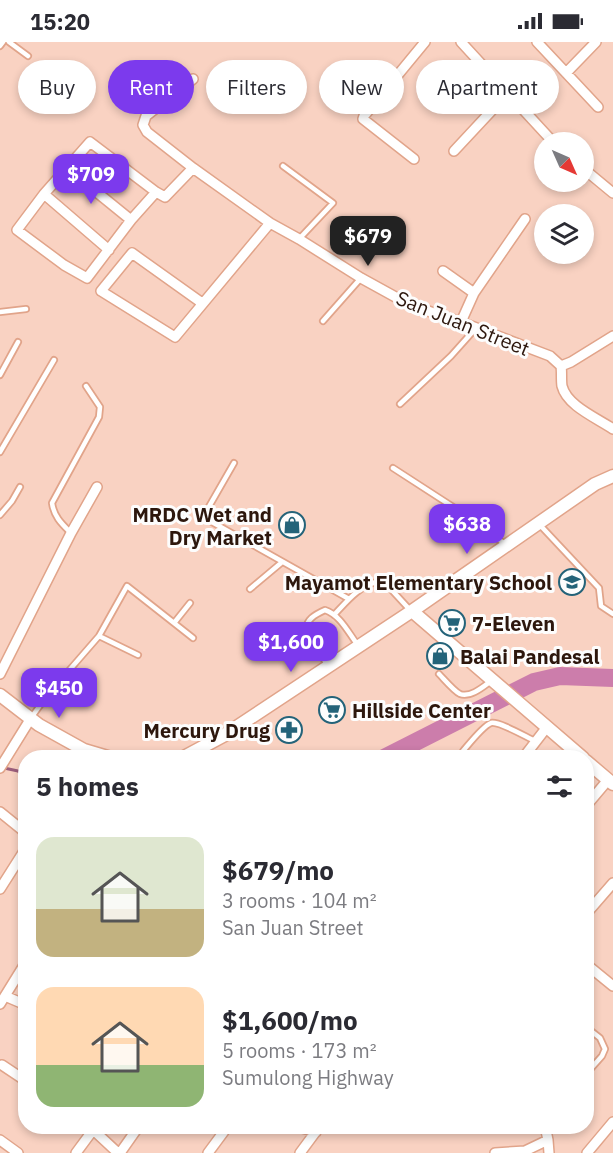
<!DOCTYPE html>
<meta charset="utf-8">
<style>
body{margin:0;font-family:"IBM Plex Sans",sans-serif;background:#f7f7f7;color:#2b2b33;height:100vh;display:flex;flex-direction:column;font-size:22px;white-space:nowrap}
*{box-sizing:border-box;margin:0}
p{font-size:20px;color:#7c7c81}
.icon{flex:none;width:33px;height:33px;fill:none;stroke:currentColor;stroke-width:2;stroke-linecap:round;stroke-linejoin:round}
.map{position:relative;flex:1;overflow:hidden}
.sheet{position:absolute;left:18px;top:708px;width:576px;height:384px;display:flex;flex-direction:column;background:#fff;border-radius:24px;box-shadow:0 3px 9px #0003}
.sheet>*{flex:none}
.guide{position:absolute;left:18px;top:18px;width:578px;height:54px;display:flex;gap:12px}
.needle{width:39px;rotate:135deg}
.tools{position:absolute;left:534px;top:90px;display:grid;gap:12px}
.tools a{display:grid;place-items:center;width:60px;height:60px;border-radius:50%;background:#fff;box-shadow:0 3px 9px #0003;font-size:30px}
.price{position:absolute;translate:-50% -51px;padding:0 14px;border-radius:12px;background:#7c3aed;color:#fff;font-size:20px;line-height:39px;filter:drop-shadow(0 2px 3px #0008)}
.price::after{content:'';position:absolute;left:50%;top:36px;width:18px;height:14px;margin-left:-9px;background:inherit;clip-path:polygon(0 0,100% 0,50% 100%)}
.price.current{background:#222;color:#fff}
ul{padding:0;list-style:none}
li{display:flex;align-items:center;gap:18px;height:150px;padding:0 18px}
li span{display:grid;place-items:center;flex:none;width:168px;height:120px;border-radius:18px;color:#555}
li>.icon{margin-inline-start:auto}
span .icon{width:72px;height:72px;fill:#fffc;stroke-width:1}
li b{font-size:26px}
h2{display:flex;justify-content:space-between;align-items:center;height:72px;padding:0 18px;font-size:26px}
.chip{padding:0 21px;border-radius:27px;background:#fff;box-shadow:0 3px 9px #0003;font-size:21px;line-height:54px}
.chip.current{background:#7c3aed;color:#fff}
.status{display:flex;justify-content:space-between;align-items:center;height:42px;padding:0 30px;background:#fff;direction:ltr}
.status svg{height:16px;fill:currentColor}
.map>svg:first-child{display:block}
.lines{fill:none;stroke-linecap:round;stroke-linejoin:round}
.stream{stroke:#9c5e7c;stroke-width:3}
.river{stroke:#cc7dab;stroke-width:18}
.lane-casing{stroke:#e1a48a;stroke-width:8}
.street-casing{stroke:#e1a48a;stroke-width:12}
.secondary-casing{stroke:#e1a48a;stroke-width:15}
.lane{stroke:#fff;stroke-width:4.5}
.street{stroke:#fff;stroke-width:9}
.secondary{stroke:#fff;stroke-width:12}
.labels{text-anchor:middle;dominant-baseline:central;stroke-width:6;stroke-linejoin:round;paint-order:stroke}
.street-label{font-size:20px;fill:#2d170d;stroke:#fdfdfd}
.poi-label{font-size:20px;font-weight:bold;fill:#2d170d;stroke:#fdfdfd;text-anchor:end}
</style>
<div class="status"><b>15:20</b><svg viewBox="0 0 49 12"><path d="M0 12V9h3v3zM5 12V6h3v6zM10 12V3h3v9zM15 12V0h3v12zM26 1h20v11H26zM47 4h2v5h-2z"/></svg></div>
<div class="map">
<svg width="613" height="1111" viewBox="0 0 613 1111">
<rect width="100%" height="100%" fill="#f9d2c2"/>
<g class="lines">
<path class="stream" d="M 4,726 L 18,729 L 26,737"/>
<path class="river" d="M 384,716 L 534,640 L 560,634 L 613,636"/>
<defs>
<path id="lane" d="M 9,0 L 28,14
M 0,4 L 3,0
M 283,124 L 333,161 L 300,196
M 0,270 L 26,267
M 323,279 L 361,236
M 0,333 L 18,300
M 400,362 L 451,314 L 476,286
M 0,410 L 54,318
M 234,421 L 203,475 L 349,557
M 393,426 L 461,470 L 505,502
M 0,473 L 12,459 L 20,445
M 539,482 L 599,546 L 601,564 L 613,572
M 71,491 C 62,482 54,475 52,461 L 99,375 L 100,365 L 86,344
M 250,547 L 281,521
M 334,573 C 349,557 358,545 379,539 L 388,544 L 411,569
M 174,581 L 193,596
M 99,594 L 138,613
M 328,624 L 307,590 C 304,578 316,572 325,568 C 340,573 348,590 357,602
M 439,632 C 444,637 454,649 460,652 C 470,656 483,645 491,639
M 31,676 L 46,655 L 99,594 L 127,544 L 174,581 L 190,561
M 463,709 C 469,702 483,684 491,681 C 499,679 526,695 535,699
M 586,985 L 600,996 L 605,1007 L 602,1014 L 586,1032"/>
<path id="street" d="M 461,0 L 553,100
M 537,0 L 598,65
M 566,31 L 596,0
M 193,37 L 146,74 L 143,83 L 147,90 L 193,126 L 270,181 L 299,197 L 361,236 L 410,263 L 461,280 L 550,314 L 561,324 C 562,330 561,338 562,344 C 567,364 597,376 613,387
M 454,109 L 508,51
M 414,117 L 363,77 L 364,74 L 425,0
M 67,126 L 131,178
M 584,127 L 613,151
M 156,150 L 131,178 L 87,236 L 64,223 L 17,188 L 44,152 L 90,100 L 156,150 L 165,155 L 193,126
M 44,152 L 109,208
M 443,229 L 474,251
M 202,261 L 132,211 L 101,249 L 175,295 L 270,181
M 461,280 L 474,251 L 525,177
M 561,324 L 571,320 L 613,294
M 0,632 L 71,491 L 97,445
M 523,716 L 547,685
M 0,726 L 31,676
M 586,764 L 608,738
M 0,770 L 26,791
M 0,847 L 26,806
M 586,872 L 613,841
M 586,922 L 613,944
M 5,954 L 26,963
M 0,962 L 26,920
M 2,1023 L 26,1039
M 89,1084 L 118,1111
M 295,1084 L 316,1090
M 545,1084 L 548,1098 L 549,1111
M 0,1098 L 18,1111
M 76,1111 L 93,1088
M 120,1111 L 139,1084
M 208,1111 L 228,1084
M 300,1111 L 320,1084
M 495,1111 L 525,1109 L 548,1098
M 587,1111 L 613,1080"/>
<path id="secondary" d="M 412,569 L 583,716
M 0,653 L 39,683 L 84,708 L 111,716
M 182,716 L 223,694 L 412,569 L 595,442 L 613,434
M 586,719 L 613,742"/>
</defs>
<use href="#lane" class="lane-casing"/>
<use href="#street" class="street-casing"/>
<use href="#secondary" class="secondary-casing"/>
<use href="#lane" class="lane"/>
<use href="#street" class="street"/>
<use href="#secondary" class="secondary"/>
</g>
<defs>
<symbol id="shop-ring" viewBox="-11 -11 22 22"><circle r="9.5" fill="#fdfdfd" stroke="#246379" stroke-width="1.5"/><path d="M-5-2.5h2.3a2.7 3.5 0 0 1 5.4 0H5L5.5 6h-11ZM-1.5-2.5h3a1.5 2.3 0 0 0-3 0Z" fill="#246379"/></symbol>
<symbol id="school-ring" viewBox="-11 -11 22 22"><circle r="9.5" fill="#fdfdfd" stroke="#246379" stroke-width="1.5"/><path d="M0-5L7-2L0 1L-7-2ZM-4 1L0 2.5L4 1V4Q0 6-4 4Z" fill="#246379"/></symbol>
<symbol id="supermarket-ring" viewBox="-11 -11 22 22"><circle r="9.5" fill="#fdfdfd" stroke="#246379" stroke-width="1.5"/><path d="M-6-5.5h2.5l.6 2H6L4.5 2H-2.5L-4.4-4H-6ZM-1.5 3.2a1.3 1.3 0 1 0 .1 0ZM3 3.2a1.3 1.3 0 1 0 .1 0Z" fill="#246379"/></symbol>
<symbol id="pharmacy-ring" viewBox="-11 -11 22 22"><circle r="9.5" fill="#fdfdfd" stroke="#246379" stroke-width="1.5"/><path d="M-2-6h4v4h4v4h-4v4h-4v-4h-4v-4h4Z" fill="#246379"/></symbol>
</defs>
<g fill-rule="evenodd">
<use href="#shop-ring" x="277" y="468" width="30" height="30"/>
<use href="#school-ring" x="557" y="525" width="30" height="30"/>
<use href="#supermarket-ring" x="437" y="566" width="30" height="30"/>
<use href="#shop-ring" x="425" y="599" width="30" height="30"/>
<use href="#supermarket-ring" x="317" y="653" width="30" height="30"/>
<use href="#pharmacy-ring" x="274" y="673" width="30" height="30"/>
</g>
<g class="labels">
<g class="street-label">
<text transform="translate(463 281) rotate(22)">San Juan Street</text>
</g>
<g class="poi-label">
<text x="272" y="472">MRDC Wet and<tspan x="272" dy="23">Dry Market</tspan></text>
<text x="552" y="540">Mayamot Elementary School</text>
<text x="472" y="581" text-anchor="start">7-Eleven</text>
<text x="460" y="614" text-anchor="start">Balai Pandesal</text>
<text x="352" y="668" text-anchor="start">Hillside Center</text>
<text x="270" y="688">Mercury Drug</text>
</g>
</g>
</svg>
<div class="tools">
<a><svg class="needle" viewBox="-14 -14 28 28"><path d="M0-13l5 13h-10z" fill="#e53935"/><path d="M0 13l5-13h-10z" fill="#7c7c81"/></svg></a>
<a><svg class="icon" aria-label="layers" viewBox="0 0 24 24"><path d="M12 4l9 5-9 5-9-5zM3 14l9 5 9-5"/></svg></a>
</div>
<b class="price" style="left:91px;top:163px">$709</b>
<b class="price current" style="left:368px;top:225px">$679</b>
<b class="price" style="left:467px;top:513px">$638</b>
<b class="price" style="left:291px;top:631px">$1,600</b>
<b class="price" style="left:59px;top:677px">$450</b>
<div class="guide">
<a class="chip">Buy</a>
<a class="chip current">Rent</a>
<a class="chip">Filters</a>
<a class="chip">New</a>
<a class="chip">Apartment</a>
</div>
<section class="sheet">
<h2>5 homes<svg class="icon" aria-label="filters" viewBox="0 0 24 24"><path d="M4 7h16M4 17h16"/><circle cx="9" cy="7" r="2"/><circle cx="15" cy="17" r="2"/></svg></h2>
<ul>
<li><span style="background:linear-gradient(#dfe7d0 60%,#c2b280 0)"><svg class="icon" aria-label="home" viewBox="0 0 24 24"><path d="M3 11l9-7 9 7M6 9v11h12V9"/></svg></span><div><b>$679/mo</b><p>3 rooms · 104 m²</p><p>San Juan Street</p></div></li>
<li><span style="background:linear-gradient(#ffd9b3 65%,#8fb573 0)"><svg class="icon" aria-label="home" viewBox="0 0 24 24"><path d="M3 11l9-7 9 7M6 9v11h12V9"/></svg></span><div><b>$1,600/mo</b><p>5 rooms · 173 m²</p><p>Sumulong Highway</p></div></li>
</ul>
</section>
</div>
